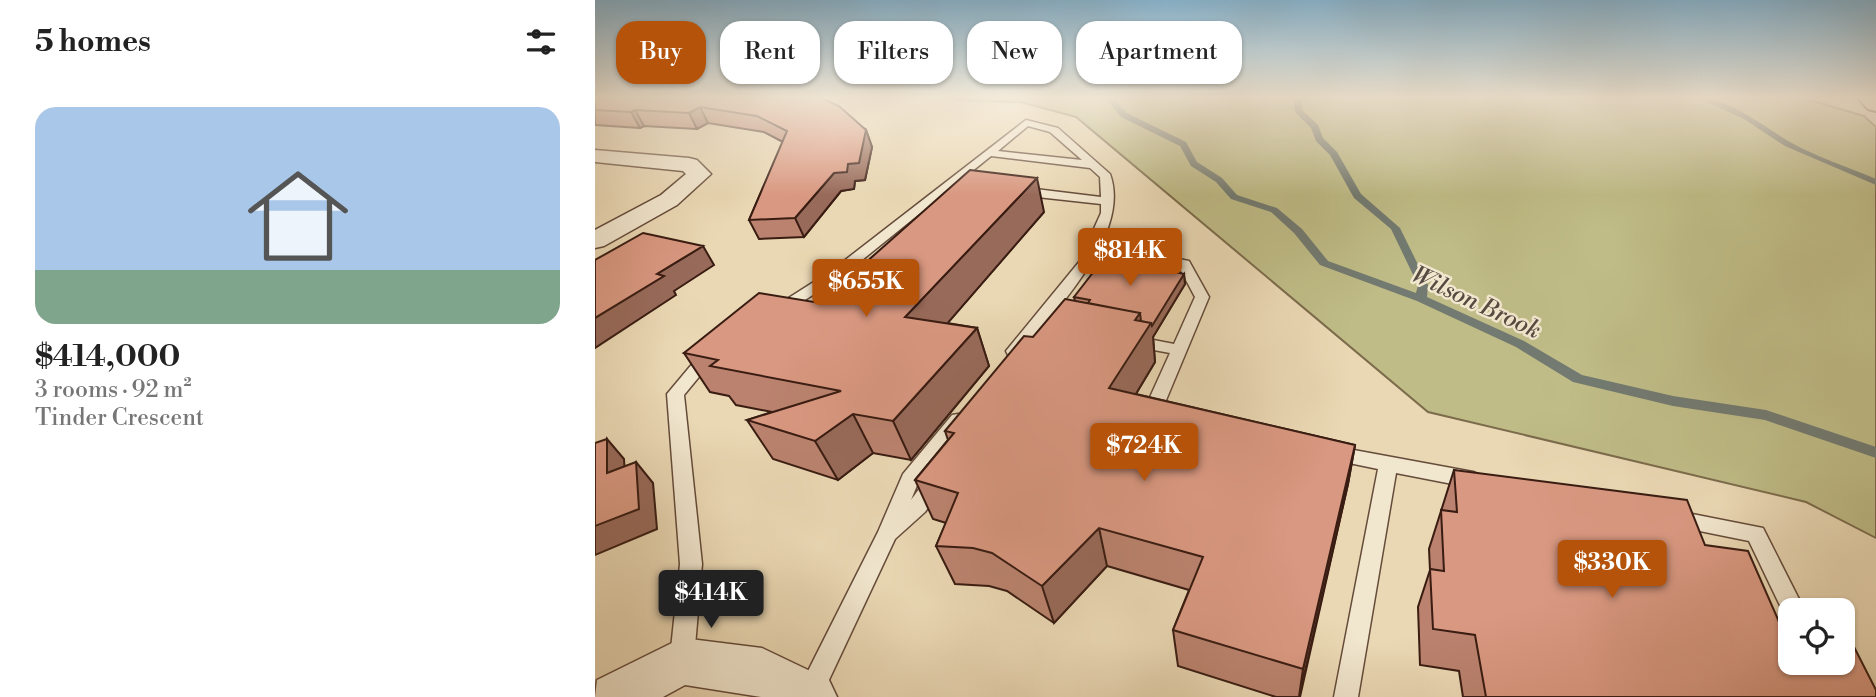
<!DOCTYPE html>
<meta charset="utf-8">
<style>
body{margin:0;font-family:"Libre Bodoni",serif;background:#f2f2f2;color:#222;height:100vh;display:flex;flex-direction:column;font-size:26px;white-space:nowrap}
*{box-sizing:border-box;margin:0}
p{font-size:23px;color:#767676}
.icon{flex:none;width:38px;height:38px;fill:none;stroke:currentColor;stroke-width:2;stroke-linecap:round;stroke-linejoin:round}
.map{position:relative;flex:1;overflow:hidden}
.side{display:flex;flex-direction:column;background:#fff;width:595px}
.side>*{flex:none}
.top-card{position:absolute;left:21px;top:21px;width:665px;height:63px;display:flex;gap:14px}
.fabs{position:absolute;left:1183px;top:598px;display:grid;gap:14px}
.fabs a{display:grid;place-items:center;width:77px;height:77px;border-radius:14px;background:#fff;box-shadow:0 2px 5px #0004;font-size:35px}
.price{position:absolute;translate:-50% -60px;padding:0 16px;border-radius:7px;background:#b45309;color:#fff;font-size:23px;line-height:46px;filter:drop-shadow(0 2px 4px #0008)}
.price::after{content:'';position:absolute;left:50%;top:42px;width:21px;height:16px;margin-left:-10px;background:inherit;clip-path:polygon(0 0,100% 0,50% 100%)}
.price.selected{background:#222;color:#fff}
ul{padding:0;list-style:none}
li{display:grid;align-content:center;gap:14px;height:371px;padding:0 35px}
li span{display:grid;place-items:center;height:217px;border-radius:21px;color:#555}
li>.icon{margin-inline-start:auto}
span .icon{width:126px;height:126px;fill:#fffc;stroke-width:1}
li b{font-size:30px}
h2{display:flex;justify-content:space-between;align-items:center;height:84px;padding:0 35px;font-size:30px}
.chip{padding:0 24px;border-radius:21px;background:#fff;box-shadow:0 2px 5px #0004;font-size:24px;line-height:63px}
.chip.selected{background:#b45309;color:#fff}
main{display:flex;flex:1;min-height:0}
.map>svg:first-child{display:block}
.green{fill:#bfbc87;stroke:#7c6c4c;stroke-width:2}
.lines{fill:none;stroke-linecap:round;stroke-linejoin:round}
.stream{fill:#727a71;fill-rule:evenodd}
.lane-casing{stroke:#654b3a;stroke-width:3}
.street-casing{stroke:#654b3a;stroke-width:3}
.primary-casing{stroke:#391c12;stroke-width:4}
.lane{fill:#f1e6ce;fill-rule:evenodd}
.street{fill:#f1e6ce;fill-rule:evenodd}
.primary{fill:#ead8b4;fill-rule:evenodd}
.wall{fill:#bb836f;stroke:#391c12;stroke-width:2}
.shaded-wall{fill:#986a5a;stroke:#391c12;stroke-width:2}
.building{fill:#d99881;stroke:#391c12;stroke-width:2}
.labels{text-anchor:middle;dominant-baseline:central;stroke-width:5;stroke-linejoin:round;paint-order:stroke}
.water-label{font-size:24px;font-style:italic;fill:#564b41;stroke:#f1e6ce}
</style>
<main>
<section class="side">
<h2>5 homes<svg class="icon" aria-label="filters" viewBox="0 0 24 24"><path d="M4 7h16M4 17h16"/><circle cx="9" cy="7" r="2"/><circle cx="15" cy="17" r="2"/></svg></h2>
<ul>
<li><span style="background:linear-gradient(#a9c7e8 75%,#7fa58c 0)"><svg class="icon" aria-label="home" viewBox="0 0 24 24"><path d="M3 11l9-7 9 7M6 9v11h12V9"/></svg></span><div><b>$414,000</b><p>3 rooms · 92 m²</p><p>Tinder Crescent</p></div></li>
</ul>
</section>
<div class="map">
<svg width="1281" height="697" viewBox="0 0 1281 697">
<rect width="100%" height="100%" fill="#ead8b4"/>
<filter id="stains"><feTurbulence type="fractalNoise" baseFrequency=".00286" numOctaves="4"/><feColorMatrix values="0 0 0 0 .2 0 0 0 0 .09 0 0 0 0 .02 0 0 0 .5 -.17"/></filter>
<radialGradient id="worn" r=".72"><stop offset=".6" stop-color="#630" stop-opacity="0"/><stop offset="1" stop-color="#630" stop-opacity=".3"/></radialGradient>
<path class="green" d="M 362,98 L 1208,98 L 1269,116 L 1281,127 L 1281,538 L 1211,502 L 833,412 L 481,117 L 426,102 L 361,100 Z"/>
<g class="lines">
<path class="stream" d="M 510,98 L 518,98 L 532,113 L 591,142 L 602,162 L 627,178 L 642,195 L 682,208 L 707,229 L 733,261 L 821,293 L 823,285 L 796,229 L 759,198 L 735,155 L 721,141 L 716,128 L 700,112 L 699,98 L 706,98 L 708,111 L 723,125 L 728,138 L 742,152 L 766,194 L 805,228 L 833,285 L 832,297 L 929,341 L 987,375 L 1078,396 L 1171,410 L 1281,447 L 1281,458 L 1170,420 L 1078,406 L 978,382 L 921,347 L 822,301 L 725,265 L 699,233 L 676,212 L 636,199 L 621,182 L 596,166 L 585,146 L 526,117 Z
M 1103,98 C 1135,98 1169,127 1195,142 C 1222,157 1253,167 1281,179 L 1281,185 L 1190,146 L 1149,119 Z"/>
<defs>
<path id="lane" d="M 431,120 L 463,128 L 515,174 C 537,234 459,311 425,355 L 413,355 L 411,351 L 484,262 L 506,213 L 506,204 L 424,195 L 418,191 L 424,187 L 506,197 L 505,177 L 495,168 L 396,156 L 246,277 L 191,312 L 181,312 L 179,309 L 181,306 L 236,271 ZM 433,126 L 455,132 L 487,160 L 403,151 Z
M 527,248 L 594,261 L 614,297 L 564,417 L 561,422 L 549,422 L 546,417 L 575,353 L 532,345 L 530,341 L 538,336 L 579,344 L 600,297 L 584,267 L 522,255 L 522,249 Z
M 114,350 L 122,355 L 89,395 L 107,564 L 99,658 L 95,666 L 87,670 L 79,666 L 75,658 L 85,564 L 72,394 L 108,351 Z
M 363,414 L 369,415 L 372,420 L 323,483 L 316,500 C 325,489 332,473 348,478 L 351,483 L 330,512 L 300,539 L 226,697 L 206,697 L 204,692 L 207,683 L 283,532 L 308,474 L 357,415 Z
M 737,446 L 878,472 L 885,475 L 888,480 L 885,485 L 878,488 L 801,473 L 763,697 L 739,697 L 783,469 L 730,458 L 728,453 L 730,448 Z
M 1082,511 L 1168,528 L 1210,611 L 1195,611 L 1195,620 L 1191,618 L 1154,541 L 1075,525 L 1072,519 L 1075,513 Z"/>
<path id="street" d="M 0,150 L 94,158 L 102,160 L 116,174 L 82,205 L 9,246 L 0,248 L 0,230 L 66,195 L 91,174 L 88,171 L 0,162 Z
M 87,638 L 167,648 L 234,680 L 242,697 L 166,697 L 90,685 L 68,697 L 0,697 L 2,680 Z"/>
<path id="primary" d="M 1263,98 L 1281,98 L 1281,111 L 1273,109 Z"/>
</defs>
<use href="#lane" class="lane-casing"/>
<use href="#street" class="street-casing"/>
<use href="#primary" class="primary-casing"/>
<use href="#lane" class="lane"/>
<use href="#street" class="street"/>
<use href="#primary" class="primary"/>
</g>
<path class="wall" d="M 0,98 L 226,98 L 271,130 L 277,147 L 270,180 L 260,181 L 259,189 L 246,191 L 209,237 L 164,239 L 154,220 L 188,142 L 169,132 L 113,123 L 102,129 L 49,126 L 45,128 L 0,125 Z
M 449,212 L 352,323 L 382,328 L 394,366 L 316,460 L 278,453 L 243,480 L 178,459 L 152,420 L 177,412 L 141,405 L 134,396 L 115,392 L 89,353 L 225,303 Z
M 589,274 L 590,284 L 558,337 L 560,362 L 541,394 L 760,445 L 753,484 L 705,697 L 681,697 L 583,666 L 578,630 L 594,590 L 512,566 L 459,623 L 412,591 L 394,586 L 360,584 L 341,546 L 351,523 L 338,519 L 320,480 L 353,440 L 350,431 L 438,337 L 480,301 L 479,297 Z
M 859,470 L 1110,545 L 1189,633 L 1281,697 L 868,697 L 864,671 L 825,665 L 823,607 L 835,570 L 834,549 Z"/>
<path class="shaded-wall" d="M 105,107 L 113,123 L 102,129 L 94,113 Z
M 40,110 L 49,126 L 45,128 L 36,112 Z
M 271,130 L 277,147 L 270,180 L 260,181 L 259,189 L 246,191 L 209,237 L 200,218 L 239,173 L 253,164 Z
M 442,178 L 449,212 L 325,355 L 310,317 Z
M 108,246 L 119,265 L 79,291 L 81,295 L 0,348 L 0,318 L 62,274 Z
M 589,274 L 590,284 L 558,337 L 560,362 L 521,427 L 514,388 L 540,320 L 545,313 L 556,323 Z
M 382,328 L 394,366 L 316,460 L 298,421 Z
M 258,414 L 278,453 L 243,480 L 220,441 Z
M 12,439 L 29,459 L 31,493 L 12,473 Z
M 760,445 L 753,484 L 704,697 L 708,669 Z
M 41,462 L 58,483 L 62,529 L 0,555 L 0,526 Z
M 504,528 L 512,566 L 459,623 L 447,586 Z"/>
<path class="building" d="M 0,98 L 226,98 L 244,106 L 271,130 L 264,163 L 253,164 L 252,172 L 239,173 L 200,218 L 154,220 L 192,131 L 162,116 L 105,107 L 94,113 L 40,110 L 36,112 L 0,110 Z
M 375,170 L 442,178 L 310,317 L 382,328 L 298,421 L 258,414 L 220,441 L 152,420 L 246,391 L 115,366 L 123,360 L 89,353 L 164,293 L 225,303 Z
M 48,233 L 108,246 L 62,274 L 69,276 L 0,318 L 0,260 Z
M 510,257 L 589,274 L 557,326 L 556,323 L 546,321 L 545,313 L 493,303 L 495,300 L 479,297 Z
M 470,299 L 545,313 L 540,320 L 556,323 L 514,388 L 760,445 L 708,669 L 578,630 L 608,557 L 504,528 L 447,586 L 397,553 L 378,548 L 341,546 L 363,493 L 320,480 L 359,433 L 350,431 L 429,336 L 438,337 Z
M 12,439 L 12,473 L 41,462 L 44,509 L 0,526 L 0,443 Z
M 859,470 L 1092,500 L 1110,545 L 1153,551 L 1189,633 L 1195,634 L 1195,663 L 1248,663 L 1248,642 L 1257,643 L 1281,690 L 1281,697 L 891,697 L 880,635 L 838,629 L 835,569 L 849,571 L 846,510 L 862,512 Z"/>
<linearGradient id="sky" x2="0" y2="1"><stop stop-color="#88b6d2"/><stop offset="0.5" stop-color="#f6eddd"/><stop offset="1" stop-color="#f6eddd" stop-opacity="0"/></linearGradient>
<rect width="1281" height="195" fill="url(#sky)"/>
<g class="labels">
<g class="water-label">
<text transform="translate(881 303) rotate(25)">Wilson Brook</text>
</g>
</g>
<rect width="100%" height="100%" filter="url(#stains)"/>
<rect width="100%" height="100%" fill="url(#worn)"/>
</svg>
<div class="fabs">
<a><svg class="icon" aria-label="locate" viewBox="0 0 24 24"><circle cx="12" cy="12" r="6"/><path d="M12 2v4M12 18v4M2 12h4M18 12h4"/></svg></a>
</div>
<b class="price" style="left:535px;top:288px">$814K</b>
<b class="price" style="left:271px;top:319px">$655K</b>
<b class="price" style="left:549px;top:483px">$724K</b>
<b class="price" style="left:1017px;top:600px">$330K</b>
<b class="price selected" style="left:116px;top:630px">$414K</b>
<div class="top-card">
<a class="chip selected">Buy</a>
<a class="chip">Rent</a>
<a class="chip">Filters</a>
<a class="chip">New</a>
<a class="chip">Apartment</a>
</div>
</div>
</main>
